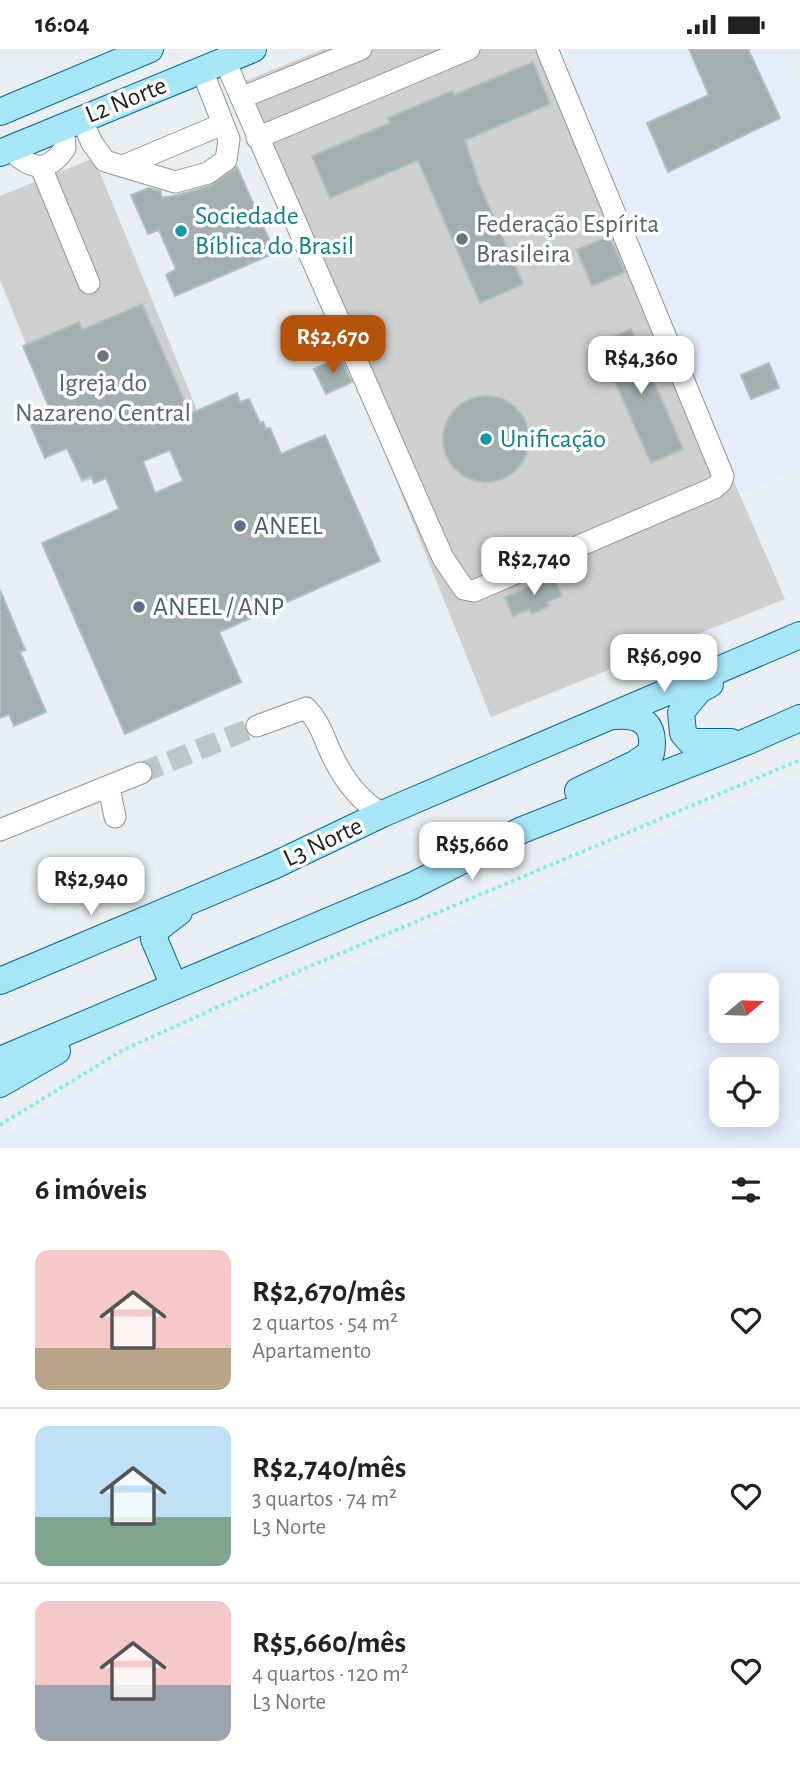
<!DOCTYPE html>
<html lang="pt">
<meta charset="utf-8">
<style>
body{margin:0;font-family:"Alegreya Sans",sans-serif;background:#f6f6f6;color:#222;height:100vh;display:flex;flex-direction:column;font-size:26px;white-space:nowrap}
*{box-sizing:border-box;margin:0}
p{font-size:23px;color:#767676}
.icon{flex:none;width:38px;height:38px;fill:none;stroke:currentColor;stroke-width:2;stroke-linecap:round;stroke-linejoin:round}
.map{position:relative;height:1099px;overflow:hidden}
.sheet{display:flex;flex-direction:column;background:#fff;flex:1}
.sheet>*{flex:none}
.needle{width:46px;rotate:71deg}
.buttons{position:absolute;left:709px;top:924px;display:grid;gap:14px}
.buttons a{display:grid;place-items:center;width:70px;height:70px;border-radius:14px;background:#fff;box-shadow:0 4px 18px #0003;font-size:35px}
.price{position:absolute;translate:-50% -60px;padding:0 16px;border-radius:14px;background:#fff;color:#222;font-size:23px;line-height:46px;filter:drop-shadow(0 2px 4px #0008)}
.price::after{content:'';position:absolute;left:50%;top:42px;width:21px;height:16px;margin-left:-10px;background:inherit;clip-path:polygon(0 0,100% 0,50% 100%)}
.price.on{background:#b45309;color:#fff}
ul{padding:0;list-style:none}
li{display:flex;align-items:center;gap:21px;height:175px;padding:0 35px}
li+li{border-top:2px solid #e0e0e0}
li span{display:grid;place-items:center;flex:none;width:196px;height:140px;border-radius:14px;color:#555}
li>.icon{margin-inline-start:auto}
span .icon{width:84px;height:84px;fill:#fffc;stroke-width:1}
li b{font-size:30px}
h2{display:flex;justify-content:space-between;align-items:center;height:84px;padding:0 35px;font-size:30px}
.status{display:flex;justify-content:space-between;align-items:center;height:49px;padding:0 35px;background:#fff;direction:ltr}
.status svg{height:19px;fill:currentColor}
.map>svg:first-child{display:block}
.education{fill:#e5edfd;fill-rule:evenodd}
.religious{fill:#cfcfcf}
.building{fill:#a4aeaf;stroke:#abc0c2;stroke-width:2;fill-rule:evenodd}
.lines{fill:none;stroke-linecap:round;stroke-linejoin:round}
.minor-tunnel{stroke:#c0c5c7;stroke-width:21;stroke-dasharray:21 10;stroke-linecap:butt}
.minor-casing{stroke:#959595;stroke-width:23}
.major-casing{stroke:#096996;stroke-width:28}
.path{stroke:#78f2d4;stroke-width:3.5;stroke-dasharray:3.5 3.5;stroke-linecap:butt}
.minor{stroke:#fff;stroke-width:21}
.major{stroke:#a7e6f7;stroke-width:26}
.culture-dot{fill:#0f9aa8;stroke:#fff;stroke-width:2.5}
.worship-dot{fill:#6b7280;stroke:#fff;stroke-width:2.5}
.service-dot{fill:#5c6f8a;stroke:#fff;stroke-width:2.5}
.labels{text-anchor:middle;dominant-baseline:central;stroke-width:7;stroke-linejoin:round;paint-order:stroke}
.street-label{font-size:26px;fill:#212121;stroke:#fff}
.culture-label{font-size:26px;fill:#0d838f;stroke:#fff;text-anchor:start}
.worship-label{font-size:26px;fill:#5b616d;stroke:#fff;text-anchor:start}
.service-label{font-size:26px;fill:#4e5e75;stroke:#fff;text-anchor:start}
</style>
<div class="status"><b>16:04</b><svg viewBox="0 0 49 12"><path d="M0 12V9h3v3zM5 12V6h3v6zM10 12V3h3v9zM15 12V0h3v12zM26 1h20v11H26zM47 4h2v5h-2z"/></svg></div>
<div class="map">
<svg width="800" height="1099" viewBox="0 0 800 1099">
<rect width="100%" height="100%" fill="#e8eef1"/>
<path class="education" d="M 546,0 L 780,0 L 800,46 L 800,419 L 739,445 Z
M 800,728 L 800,1099 L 0,1099 L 0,1091 L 108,1021 ZM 721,936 L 766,936 L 766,982 L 721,982 ZM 721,1020 L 766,1020 L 766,1066 L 721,1066 Z"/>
<path class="religious" d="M 324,0 L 546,0 L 785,550 L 491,668 L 360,342 L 231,38 Z
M 94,109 L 206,383 L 82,434 L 0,231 L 0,147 Z"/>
<path class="building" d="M 689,0 L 748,0 L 780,69 L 668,123 L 647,74 L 709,46 Z
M 533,13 L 550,55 L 465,91 L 479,135 L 523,235 L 480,254 L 418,111 L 330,149 L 312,107 L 390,74 L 388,69 L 452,42 L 454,46 Z
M 237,118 L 275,204 L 175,247 L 166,226 L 176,220 L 159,181 L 148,185 L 131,146 L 149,139 L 160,142 L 162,149 L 178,146 L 212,136 Z
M 609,187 L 625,223 L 592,237 L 577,201 Z
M 142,255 L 190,365 L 237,344 L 240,353 L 249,350 L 260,374 L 263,373 L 266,380 L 270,379 L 281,405 L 325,386 L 380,512 L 219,583 L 241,633 L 125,685 L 42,494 L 119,460 L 106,429 L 94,434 L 91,427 L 82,431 L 67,399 L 45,409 L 29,372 L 51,363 L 23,297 L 79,273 L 82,281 ZM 170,401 L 183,432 L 155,444 L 143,412 Z
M 631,280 L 683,400 L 651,414 L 598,294 Z
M 340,308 L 352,333 L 326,345 L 314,320 Z
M 769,314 L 779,339 L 751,350 L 741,326 Z
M443 390a43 43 0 1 1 86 0a43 43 0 1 1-86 0Z
M 553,527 L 562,547 L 547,553 L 549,557 L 532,565 L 530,560 L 513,567 L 505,548 Z
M 0,541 L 25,601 L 20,603 L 46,663 L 14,677 L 9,665 L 0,669 Z"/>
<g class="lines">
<path class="minor-tunnel" d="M 141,724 L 257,677"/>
<defs>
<path id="minor" d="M 225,12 L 443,509 L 464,540 L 474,542 L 714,439 L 721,433 L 723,427 L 547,0
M 241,49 L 361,0
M 81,69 L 92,94 L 105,112 L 175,133 L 208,124 L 226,111 L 229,90 L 202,21
M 257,89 L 469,0
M 9,100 C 31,119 46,127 65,99 L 63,76
M 123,117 L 223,75
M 41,118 L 89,234
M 257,677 L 306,659 C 322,675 324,692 335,712 C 346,734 361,752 382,765
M 109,738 L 115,768
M 0,781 L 141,724"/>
<path id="major" d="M 0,63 L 150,0
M 0,104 L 253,0
M 710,635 L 699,641 L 681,663 L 683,684 L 691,693 L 731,693
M 578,742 L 635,715 L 651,704 C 656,675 642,665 615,667
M 0,932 L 273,817 L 382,765 L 800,586
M 174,937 L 154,890 L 157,880 L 179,863
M 0,1011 L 414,836 L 522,781 L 748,692 L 800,669
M 0,1035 L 57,1002"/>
</defs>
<use href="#minor" class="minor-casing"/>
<use href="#major" class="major-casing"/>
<path class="path" d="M 0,1076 L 123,1001 L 275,932 L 800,711"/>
<use href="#minor" class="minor"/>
<use href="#major" class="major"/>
</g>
<g class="culture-dot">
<circle cx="181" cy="182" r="7"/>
<circle cx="486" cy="390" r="7"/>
</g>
<g class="worship-dot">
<circle cx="462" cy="190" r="7"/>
<circle cx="103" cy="307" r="7"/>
</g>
<g class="service-dot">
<circle cx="240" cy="477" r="7"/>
<circle cx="139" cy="558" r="7"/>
</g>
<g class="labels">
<g class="street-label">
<text transform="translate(126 51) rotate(-22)">L2 Norte</text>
<text transform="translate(323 793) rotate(-25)">L3 Norte</text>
</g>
<g class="culture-label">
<text x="195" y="167">Sociedade<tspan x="195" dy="30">Bíblica do Brasil</tspan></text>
<text x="500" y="390">Unificação</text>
</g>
<g class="worship-label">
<text x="476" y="175">Federação Espírita<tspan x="476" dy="30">Brasileira</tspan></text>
<text x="103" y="334" text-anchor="middle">Igreja do<tspan x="103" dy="30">Nazareno Central</tspan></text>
</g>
<g class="service-label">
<text x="254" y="477">ANEEL</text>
<text x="153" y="558">ANEEL / ANP</text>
</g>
</g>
</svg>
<div class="buttons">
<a><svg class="needle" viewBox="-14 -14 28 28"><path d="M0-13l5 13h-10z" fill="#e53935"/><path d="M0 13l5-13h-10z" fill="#767676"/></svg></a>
<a><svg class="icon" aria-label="locate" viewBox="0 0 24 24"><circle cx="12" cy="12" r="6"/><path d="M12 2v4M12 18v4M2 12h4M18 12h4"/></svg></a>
</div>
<b class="price on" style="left:333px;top:326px">R$2,670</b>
<b class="price" style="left:641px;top:347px">R$4,360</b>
<b class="price" style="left:534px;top:548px">R$2,740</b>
<b class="price" style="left:664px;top:645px">R$6,090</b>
<b class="price" style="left:472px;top:833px">R$5,660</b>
<b class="price" style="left:91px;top:868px">R$2,940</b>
</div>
<section class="sheet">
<h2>6 imóveis<svg class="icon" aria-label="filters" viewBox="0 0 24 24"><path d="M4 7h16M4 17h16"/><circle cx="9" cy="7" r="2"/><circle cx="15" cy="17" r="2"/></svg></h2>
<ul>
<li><span style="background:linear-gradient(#f6c9c9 70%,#b9a48a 0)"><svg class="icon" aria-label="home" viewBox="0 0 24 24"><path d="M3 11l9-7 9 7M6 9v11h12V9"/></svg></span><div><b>R$2,670/mês</b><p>2 quartos · 54 m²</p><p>Apartamento</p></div><svg class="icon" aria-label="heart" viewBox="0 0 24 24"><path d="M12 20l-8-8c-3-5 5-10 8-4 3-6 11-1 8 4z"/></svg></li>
<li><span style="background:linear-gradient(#bfe0f5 65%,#7fa58c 0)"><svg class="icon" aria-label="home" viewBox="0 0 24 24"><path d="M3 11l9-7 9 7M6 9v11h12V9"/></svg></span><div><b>R$2,740/mês</b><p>3 quartos · 74 m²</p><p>L3 Norte</p></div><svg class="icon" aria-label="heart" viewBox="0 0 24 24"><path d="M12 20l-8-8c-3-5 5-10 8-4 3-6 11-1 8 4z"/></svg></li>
<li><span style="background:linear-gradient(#f6c9c9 60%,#9aa5b1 0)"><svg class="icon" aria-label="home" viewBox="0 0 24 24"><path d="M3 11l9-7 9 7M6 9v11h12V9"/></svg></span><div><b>R$5,660/mês</b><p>4 quartos · 120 m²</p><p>L3 Norte</p></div><svg class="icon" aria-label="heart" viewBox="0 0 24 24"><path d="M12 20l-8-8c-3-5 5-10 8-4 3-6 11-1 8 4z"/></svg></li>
</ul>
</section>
